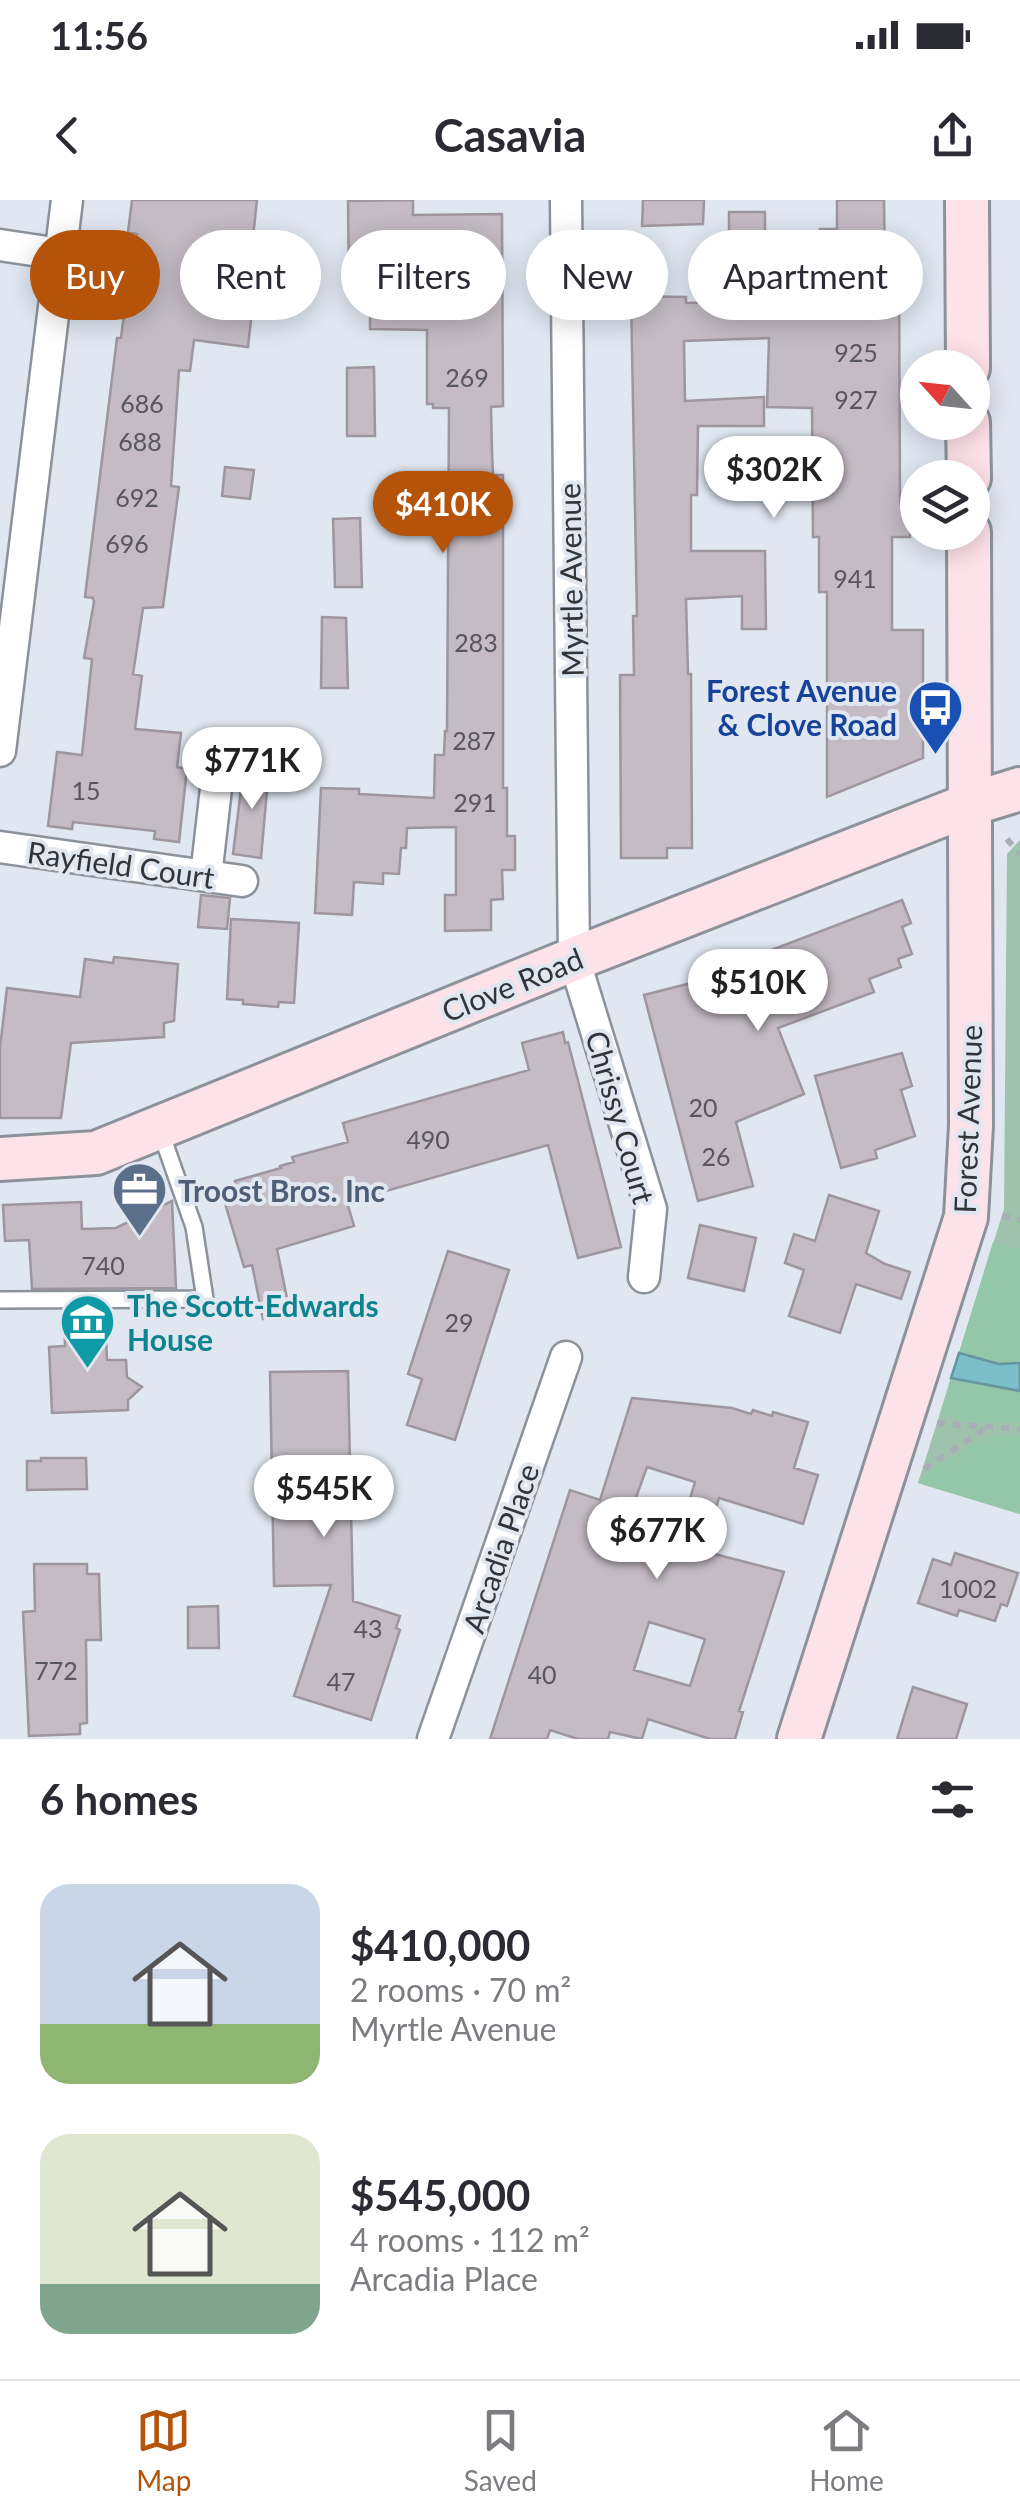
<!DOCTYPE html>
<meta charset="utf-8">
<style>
body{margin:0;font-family:Lato,sans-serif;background:#f2f2f3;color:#2b2b33;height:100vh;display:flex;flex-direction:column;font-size:38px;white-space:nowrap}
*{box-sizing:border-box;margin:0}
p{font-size:32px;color:#7c7c81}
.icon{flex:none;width:55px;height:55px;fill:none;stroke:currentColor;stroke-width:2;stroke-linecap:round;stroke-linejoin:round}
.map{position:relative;height:1539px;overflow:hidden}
.sheet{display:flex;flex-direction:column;background:#fff;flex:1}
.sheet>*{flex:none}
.top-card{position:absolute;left:30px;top:30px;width:960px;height:90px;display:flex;gap:20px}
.needle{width:65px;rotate:297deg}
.controls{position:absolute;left:900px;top:150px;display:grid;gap:20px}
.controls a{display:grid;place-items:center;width:90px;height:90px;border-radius:50%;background:#fff;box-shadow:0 5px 25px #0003;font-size:50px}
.price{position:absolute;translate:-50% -85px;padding:0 22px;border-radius:35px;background:#fff;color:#222;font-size:32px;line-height:65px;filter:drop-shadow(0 2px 5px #0008)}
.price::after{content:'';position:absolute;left:50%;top:60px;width:30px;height:22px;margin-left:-15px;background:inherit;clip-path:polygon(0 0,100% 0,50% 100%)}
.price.current{background:#b45309;color:#fff}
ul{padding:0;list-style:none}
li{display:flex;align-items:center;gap:30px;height:250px;padding:0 40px}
li span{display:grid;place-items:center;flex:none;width:280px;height:200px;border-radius:30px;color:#555}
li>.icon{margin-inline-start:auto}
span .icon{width:120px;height:120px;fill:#fffc;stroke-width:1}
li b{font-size:42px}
h2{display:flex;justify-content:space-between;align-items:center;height:120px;padding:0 40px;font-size:42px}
.tag{padding:0 35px;border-radius:45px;background:#fff;box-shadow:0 5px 25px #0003;font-size:35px;line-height:90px}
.tag.current{background:#b45309;color:#fff}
.status{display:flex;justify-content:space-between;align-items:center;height:70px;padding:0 50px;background:#fff;direction:ltr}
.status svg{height:28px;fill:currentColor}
header{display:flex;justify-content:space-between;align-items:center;height:130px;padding:0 40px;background:#fff;font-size:45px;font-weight:700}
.menu{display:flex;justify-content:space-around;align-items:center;height:140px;border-top:2px solid #e1e1e2;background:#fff;font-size:28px;color:#7c7c81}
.menu a{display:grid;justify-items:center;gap:5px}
.menu .current{color:#b45309}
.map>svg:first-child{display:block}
.green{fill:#9fc2ad}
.forest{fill:#93c7a8}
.water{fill:#7cbeca;stroke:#66959e;stroke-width:2.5}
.building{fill:#c4bbc4;stroke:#9e969e;stroke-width:2.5;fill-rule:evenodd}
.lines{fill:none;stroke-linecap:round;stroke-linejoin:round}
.lane-casing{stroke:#8b929a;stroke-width:20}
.street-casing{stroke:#8b929a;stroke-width:35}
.secondary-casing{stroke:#8b929a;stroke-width:48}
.path{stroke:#a8aeb6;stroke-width:6;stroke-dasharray:8 8;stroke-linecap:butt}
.lane{stroke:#fff;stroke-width:15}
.street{stroke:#fff;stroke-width:30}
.secondary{stroke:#fee2e9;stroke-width:42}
.labels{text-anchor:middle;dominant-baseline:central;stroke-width:8;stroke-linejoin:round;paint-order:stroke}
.number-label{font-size:25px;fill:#56565b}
.street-label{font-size:30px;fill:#313438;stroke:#e0e7f1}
.transit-label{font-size:30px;font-weight:bold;fill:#164399;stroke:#e0e7f1;text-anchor:end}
.service-label{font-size:30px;font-weight:bold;fill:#4e5e75;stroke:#e0e7f1;text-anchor:start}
.culture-label{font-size:30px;font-weight:bold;fill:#0d838f;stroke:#e0e7f1;text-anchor:start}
</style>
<div class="status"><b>11:56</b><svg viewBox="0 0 49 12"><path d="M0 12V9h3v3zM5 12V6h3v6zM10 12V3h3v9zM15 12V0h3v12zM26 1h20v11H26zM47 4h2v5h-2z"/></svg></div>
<header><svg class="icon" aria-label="back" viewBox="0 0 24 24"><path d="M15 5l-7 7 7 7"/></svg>Casavia<svg class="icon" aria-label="share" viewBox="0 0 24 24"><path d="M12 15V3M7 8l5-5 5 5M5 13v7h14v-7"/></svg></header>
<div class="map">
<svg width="1020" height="1539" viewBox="0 0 1020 1539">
<rect width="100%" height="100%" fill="#e0e7f1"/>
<path class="green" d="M 1020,640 L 1020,1314 L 918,1283 L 1004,1009 L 1007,654 Z"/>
<path class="forest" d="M 993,1042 L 1020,1049 L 1020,1163 L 999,1164 L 959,1153 Z
M 951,1178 L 1020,1191 L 1020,1222 C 994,1222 963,1227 941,1211 Z
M 997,1235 L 1020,1237 L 1020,1314 L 918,1283 L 920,1277 L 971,1245 Z"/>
<path class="water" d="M 959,1153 L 999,1164 L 1020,1163 L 1020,1191 L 951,1178 Z"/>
<path class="building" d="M 132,0 L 257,0 L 251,56 L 258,57 L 248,147 L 194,140 L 190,171 L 179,170 L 171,286 L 179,287 L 163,407 L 143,408 L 133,474 L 142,476 L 135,529 L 181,533 L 177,567 L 187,569 L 179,642 L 154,639 L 155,631 L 73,622 L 72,629 L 48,626 L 57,552 L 82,555 L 92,459 L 84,458 L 94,402 L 93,398 L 85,397 L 117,138 L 121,138 L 128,82 L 133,83 L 137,34 L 128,32 Z
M 413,0 L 413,15 L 502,14 L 503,206 L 491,207 L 492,251 L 493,275 L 503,275 L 503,588 L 507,588 L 507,636 L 515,636 L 515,670 L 502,670 L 503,699 L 491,700 L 491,730 L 445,731 L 445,695 L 456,695 L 456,627 L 407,628 L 406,648 L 401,648 L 399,674 L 383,673 L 383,684 L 354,682 L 352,715 L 315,713 L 321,588 L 359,589 L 359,594 L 434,598 L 435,555 L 444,555 L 445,531 L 447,531 L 449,208 L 433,208 L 433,204 L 427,204 L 427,130 L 370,129 L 370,87 L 349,87 L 348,1 Z
M 643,0 L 704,0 L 703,24 L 642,26 Z
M 837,0 L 884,0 L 885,66 L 899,66 L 900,302 L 910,302 L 910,337 L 892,337 L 892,430 L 923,430 L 923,558 L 827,597 L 827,392 L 819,392 L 819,337 L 813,337 L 812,208 L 767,207 L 769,138 L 684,141 L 685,201 L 764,197 L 764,226 L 698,226 L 697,295 L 691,295 L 691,351 L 765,351 L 766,429 L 742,429 L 742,396 L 686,399 L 688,474 L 691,474 L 692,648 L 667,648 L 667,658 L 621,658 L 620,475 L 634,475 L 633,416 L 637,416 L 631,96 L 686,97 L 686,103 L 803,100 L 803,65 L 821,65 L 820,29 L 837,29 Z
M 729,12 L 765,12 L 765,45 L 729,45 Z
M 374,167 L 375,236 L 347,236 L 347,168 Z
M 225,267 L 254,270 L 250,299 L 222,296 Z
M 360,318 L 362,387 L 335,387 L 333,319 Z
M 322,417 L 346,418 L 348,488 L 321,488 Z
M 244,565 L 269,568 L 261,658 L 233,654 Z
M 201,695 L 230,698 L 227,729 L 198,727 Z
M 902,700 L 911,723 L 902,727 L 912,754 L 898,759 L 901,767 L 869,779 L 874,792 L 778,828 L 804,894 L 736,922 L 753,986 L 698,1001 L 644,795 L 711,778 L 709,774 Z
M 231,719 L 299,723 L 294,803 L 279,802 L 278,807 L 243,804 L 243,800 L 227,799 Z
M 114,757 L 178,764 L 174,821 L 164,823 L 164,837 L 71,843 L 61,918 L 0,918 L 0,847 L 7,788 L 80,797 L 85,759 L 113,763 Z
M 563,832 L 565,843 L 568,842 L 621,1047 L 578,1058 L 548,945 L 347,1002 L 354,1026 L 277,1049 L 290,1113 L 263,1119 L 252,1065 L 244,1067 L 221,990 L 236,986 L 235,981 L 281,968 L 280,966 L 294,962 L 292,957 L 348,942 L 343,923 L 529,870 L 522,843 Z
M 902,853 L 912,886 L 901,890 L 915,936 L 875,950 L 877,958 L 841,968 L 815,876 Z
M 829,995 L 879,1011 L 866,1053 L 885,1064 L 910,1072 L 901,1099 L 856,1084 L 840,1133 L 789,1116 L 804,1070 L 785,1063 L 794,1034 L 815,1041 Z
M 172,1001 L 176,1088 L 32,1089 L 29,1040 L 5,1041 L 3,1005 L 81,1002 L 82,1029 L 116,1028 Z
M 700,1025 L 756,1038 L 744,1091 L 688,1078 Z
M 448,1051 L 509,1070 L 455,1240 L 407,1225 L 422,1179 L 408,1174 Z
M 64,1111 L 105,1111 L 107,1160 L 126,1160 L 127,1177 L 142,1187 L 128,1200 L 128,1210 L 52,1213 L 49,1147 L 65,1146 Z
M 348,1171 L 353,1401 L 400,1416 L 396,1428 L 400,1430 L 371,1520 L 294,1496 L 331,1385 L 274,1386 L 270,1172 Z
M 632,1198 L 732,1208 L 751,1214 L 753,1210 L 772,1216 L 773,1212 L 808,1222 L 794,1268 L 818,1275 L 803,1324 L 719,1298 L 703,1351 L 784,1372 L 739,1511 L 743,1512 L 735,1539 L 710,1539 L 648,1519 L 642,1539 L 610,1532 L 608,1539 L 578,1539 L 550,1530 L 547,1539 L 490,1539 L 570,1290 L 600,1300 ZM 647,1267 L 695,1282 L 678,1338 L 628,1320 ZM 649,1422 L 705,1439 L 690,1486 L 634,1470 Z
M 41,1258 L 86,1258 L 87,1289 L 27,1290 L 27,1261 L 41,1261 Z
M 955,1353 L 1018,1373 L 1007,1406 L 1001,1404 L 995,1421 L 959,1410 L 957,1416 L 918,1403 L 933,1359 L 951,1365 Z
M 34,1364 L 87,1364 L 87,1374 L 99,1374 L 101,1440 L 86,1440 L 87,1523 L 80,1524 L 80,1534 L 29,1536 L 23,1412 L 35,1411 Z
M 218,1406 L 219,1448 L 188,1448 L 188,1407 Z
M 913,1487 L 967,1504 L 956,1539 L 897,1539 Z"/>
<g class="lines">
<defs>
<path id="lane" d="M 0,1100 L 205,1099 L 194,1027 L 160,930"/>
<path id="street" d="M 566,0 L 574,759 L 651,1009 L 644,1077
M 0,45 L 60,54
M 0,551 L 67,0
M 0,647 L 242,681
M 206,676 L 218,571
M 433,1539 L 566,1157"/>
<path id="secondary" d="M 967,0 L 968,168
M 968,222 L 969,278
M 0,959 L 96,953 L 574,759 L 971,604 L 1020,589
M 799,1539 L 966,1017 L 971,925 L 969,332"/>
</defs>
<use href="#lane" class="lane-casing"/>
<use href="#street" class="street-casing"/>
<use href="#secondary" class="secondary-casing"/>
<path class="path" d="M 1007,639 L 1020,655
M 1002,1016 L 1020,1020
M 937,1223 L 1020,1229
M 924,1269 L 985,1229"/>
<use href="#lane" class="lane"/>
<use href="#street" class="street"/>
<use href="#secondary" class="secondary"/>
</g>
<defs>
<symbol id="bus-pin" viewBox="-11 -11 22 30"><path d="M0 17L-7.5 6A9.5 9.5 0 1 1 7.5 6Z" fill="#1a4fb4" stroke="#e0e7f1"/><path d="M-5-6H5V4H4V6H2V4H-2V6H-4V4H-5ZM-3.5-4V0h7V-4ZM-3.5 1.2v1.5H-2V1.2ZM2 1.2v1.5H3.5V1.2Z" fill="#fff"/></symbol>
<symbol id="office-pin" viewBox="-11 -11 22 30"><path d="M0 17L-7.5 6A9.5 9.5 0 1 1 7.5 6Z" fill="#5c6f8a" stroke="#e0e7f1"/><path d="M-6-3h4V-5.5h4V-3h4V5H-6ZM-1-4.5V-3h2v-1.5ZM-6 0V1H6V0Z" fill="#fff"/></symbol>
<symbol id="museum-pin" viewBox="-11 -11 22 30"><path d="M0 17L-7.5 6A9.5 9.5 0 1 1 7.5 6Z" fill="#0f9aa8" stroke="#e0e7f1"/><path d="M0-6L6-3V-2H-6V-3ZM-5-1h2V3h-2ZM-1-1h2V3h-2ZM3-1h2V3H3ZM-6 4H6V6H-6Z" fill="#fff"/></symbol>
</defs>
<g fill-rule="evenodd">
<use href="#bus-pin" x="904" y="476" width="63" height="86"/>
<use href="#office-pin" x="108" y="958" width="63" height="86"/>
<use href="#museum-pin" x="56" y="1090" width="63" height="86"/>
</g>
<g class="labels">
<g class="number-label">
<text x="856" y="152">925</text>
<text x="467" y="177">269</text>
<text x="856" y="199">927</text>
<text x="142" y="203">686</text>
<text x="140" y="241">688</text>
<text x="137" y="297">692</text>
<text x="127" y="343">696</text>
<text x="855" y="378">941</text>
<text x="476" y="442">283</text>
<text x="474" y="540">287</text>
<text x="86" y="590">15</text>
<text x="475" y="602">291</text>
<text x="703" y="907">20</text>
<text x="428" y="939">490</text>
<text x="716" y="956">26</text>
<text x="103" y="1065">740</text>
<text x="459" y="1122">29</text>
<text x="968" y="1388">1002</text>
<text x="368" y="1428">43</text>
<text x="56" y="1470">772</text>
<text x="542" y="1474">40</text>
<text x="341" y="1481">47</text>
</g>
<g class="street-label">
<text transform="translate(570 380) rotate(-91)">Myrtle Avenue</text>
<text transform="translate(121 664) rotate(8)">Rayfield Court</text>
<text transform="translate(512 784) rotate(-22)">Clove Road</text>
<text transform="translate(621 917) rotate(74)">Chrissy Court</text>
<text transform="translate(967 919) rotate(-88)">Forest Avenue</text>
<text transform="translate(500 1348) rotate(-71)">Arcadia Place</text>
</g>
<g class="transit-label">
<text x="897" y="490">Forest Avenue<tspan x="897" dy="34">&amp; Clove Road</tspan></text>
</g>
<g class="service-label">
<text x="178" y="990">Troost Bros. Inc</text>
</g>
<g class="culture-label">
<text x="127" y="1105">The Scott-Edwards<tspan x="127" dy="34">House</tspan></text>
</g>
</g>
</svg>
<div class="controls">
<a><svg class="needle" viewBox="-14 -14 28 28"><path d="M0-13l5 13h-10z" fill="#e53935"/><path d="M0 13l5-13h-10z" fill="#7c7c81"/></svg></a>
<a><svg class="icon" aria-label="layers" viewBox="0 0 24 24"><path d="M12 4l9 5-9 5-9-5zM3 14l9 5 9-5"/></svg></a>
</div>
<b class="price" style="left:774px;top:321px">$302K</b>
<b class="price current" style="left:443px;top:356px">$410K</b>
<b class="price" style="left:252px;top:612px">$771K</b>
<b class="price" style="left:758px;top:834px">$510K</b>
<b class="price" style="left:324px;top:1340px">$545K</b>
<b class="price" style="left:657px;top:1382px">$677K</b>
<div class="top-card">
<a class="tag current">Buy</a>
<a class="tag">Rent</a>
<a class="tag">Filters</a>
<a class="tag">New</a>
<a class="tag">Apartment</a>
</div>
</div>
<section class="sheet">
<h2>6 homes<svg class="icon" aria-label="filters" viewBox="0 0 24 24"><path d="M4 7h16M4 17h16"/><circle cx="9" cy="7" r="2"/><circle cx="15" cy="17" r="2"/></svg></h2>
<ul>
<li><span style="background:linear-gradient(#c9d6e8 70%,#8fb573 0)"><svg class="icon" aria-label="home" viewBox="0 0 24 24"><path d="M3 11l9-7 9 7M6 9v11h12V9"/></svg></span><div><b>$410,000</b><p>2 rooms · 70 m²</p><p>Myrtle Avenue</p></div></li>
<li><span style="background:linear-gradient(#dfe7d0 75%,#7fa58c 0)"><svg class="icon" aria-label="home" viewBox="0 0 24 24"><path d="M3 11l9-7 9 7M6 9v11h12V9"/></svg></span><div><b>$545,000</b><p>4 rooms · 112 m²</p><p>Arcadia Place</p></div></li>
</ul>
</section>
<nav class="menu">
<a class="current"><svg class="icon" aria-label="map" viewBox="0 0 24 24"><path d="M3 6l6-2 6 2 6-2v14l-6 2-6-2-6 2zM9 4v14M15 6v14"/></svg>Map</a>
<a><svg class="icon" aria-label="saved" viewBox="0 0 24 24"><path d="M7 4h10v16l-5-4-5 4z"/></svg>Saved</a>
<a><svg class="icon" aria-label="home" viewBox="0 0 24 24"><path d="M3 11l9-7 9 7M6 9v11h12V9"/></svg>Home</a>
</nav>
